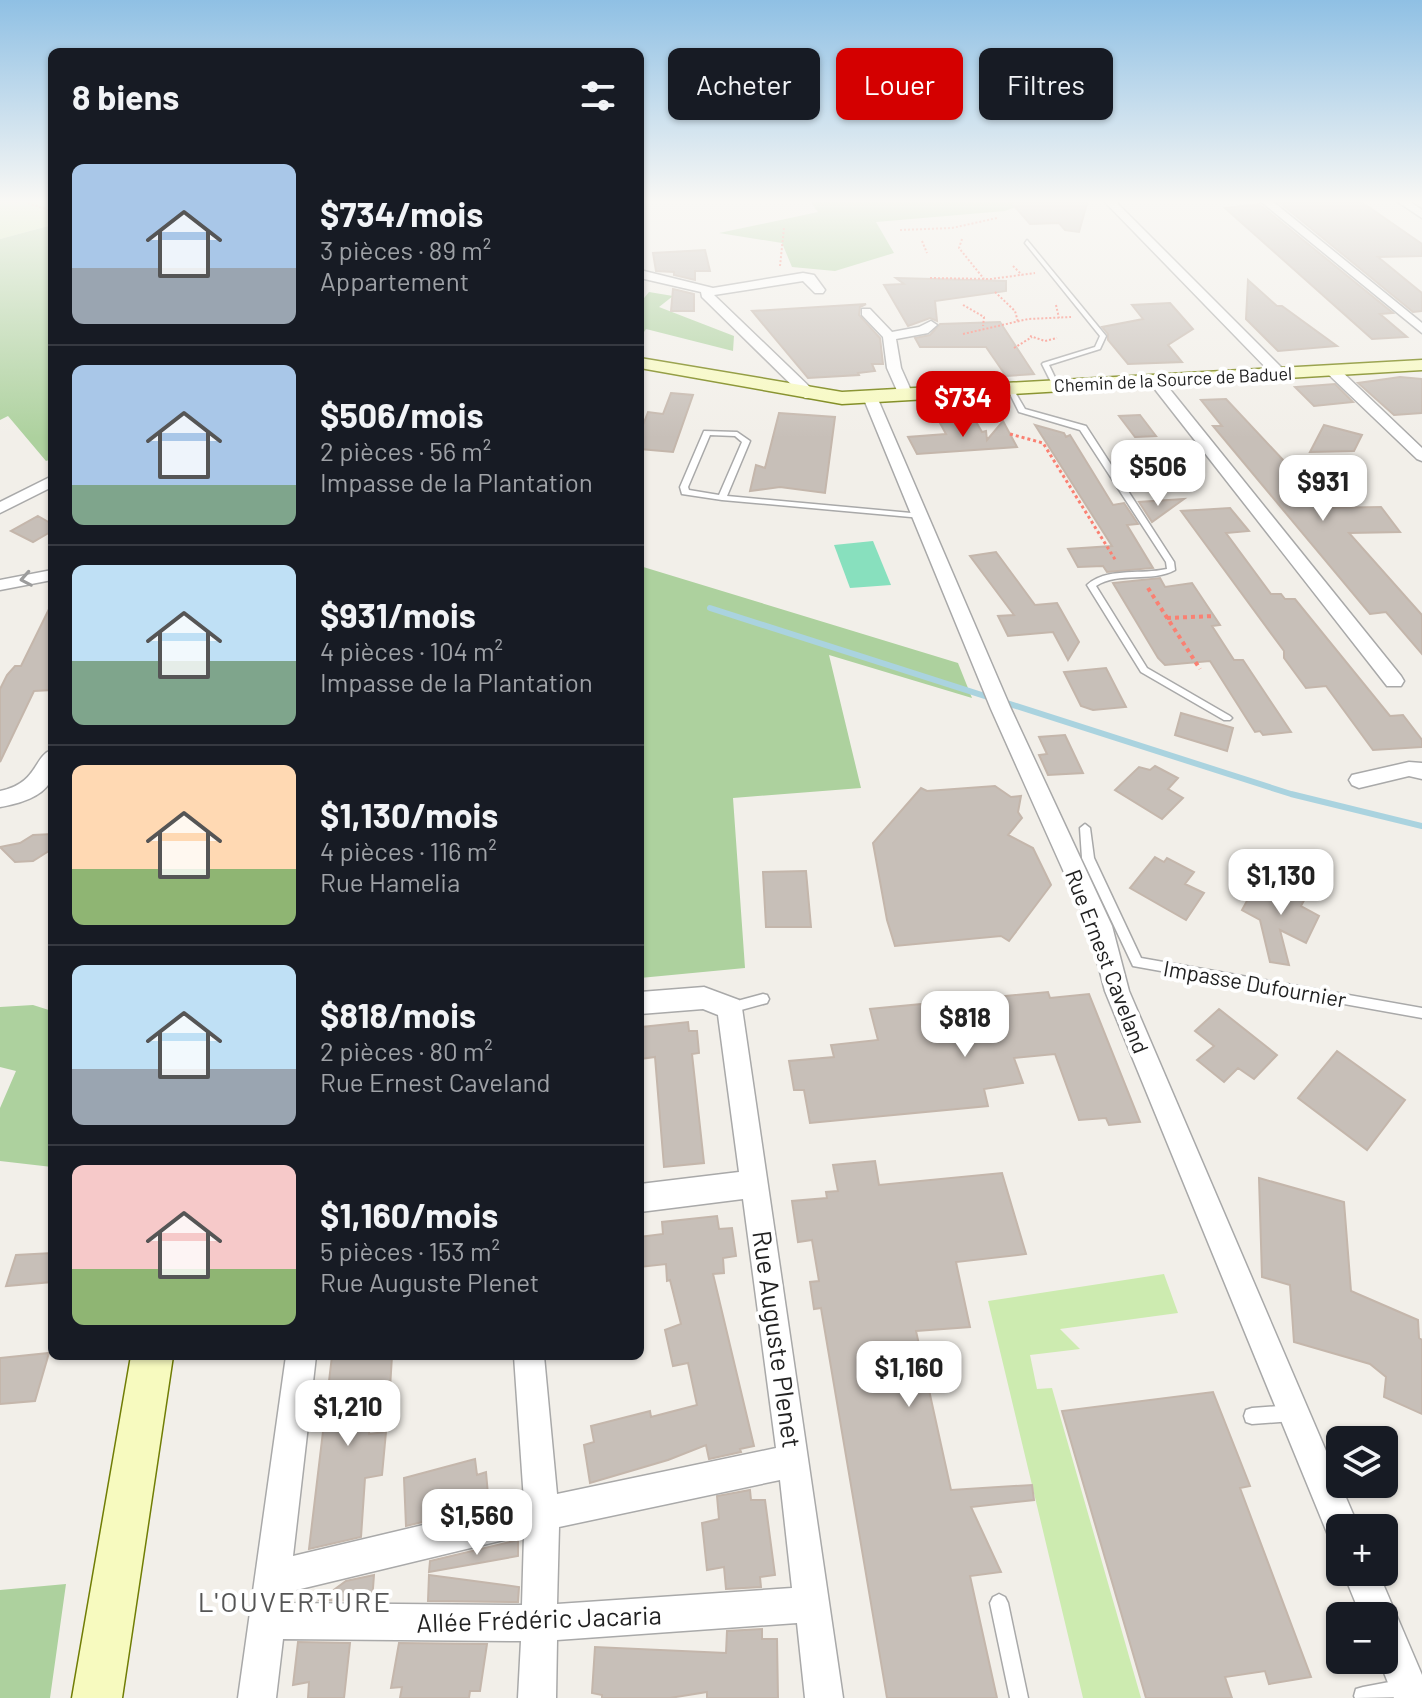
<!DOCTYPE html>
<html lang="fr">
<meta charset="utf-8">
<style>
body{margin:0;font-family:Barlow,sans-serif;background:#242831;color:#f1f3f6;height:100vh;display:flex;flex-direction:column;font-size:30px;white-space:nowrap}
*{box-sizing:border-box;margin:0}
p{font-size:26px;color:#9ea1a6}
.icon{flex:none;width:44px;height:44px;fill:none;stroke:currentColor;stroke-width:2;stroke-linecap:round;stroke-linejoin:round}
.map{position:relative;flex:1;overflow:hidden}
.panel{position:absolute;left:48px;top:48px;width:596px;height:1312px;display:flex;flex-direction:column;background:#171b24;border-radius:12px;box-shadow:0 2px 6px #0004}
.panel>*{flex:none}
.banner{position:absolute;left:668px;top:48px;width:634px;height:72px;display:flex;gap:16px}
.controls{position:absolute;left:1326px;top:1426px;display:grid;gap:16px}
.controls a{display:grid;place-items:center;width:72px;height:72px;border-radius:12px;background:#171b24;box-shadow:0 2px 6px #0004;font-size:40px}
.price{position:absolute;translate:-50% -68px;padding:0 18px;border-radius:16px;background:#fff;color:#222;font-size:26px;line-height:52px;filter:drop-shadow(0 2px 4px #0008)}
.price::after{content:'';position:absolute;left:50%;top:48px;width:24px;height:18px;margin-left:-12px;background:inherit;clip-path:polygon(0 0,100% 0,50% 100%)}
.price.current{background:#d40000;color:#fff}
ul{padding:0;list-style:none}
li{display:flex;align-items:center;gap:24px;height:200px;padding:0 24px}
li+li{border-top:2px solid #363941}
li span{display:grid;place-items:center;flex:none;width:224px;height:160px;border-radius:12px;color:#555}
li>.icon{margin-inline-start:auto}
span .icon{width:96px;height:96px;fill:#fffc;stroke-width:1}
li b{font-size:34px}
h2{display:flex;justify-content:space-between;align-items:center;height:96px;padding:0 24px;font-size:34px}
.pill{padding:0 28px;border-radius:12px;background:#171b24;box-shadow:0 2px 6px #0004;font-size:28px;line-height:72px}
.pill.current{background:#d40000;color:#fff}
.map>svg:first-child{display:block}
.grass{fill:#cdebb0}
.forest{fill:#add19e}
.pitch{fill:#88e0be}
.lines{fill:none;stroke-linecap:round;stroke-linejoin:round}
.stream{stroke:#aad3df;stroke-width:6}
.building{fill:#c7bfb8;stroke:#c4b6ab;stroke-width:2}
.lane-casing{stroke:#a9a9a9;stroke-width:3}
.street-casing{stroke:#a9a9a9;stroke-width:3}
.secondary-casing{stroke:#707d05;stroke-width:3}
.path-far2{stroke:#fa8072;stroke-width:2;stroke-dasharray:2 2;stroke-linecap:butt}
.path-far1{stroke:#fa8072;stroke-width:3;stroke-dasharray:3 3;stroke-linecap:butt}
.path{stroke:#fa8072;stroke-width:4;stroke-dasharray:4 4;stroke-linecap:butt}
.lane{fill:#fff;fill-rule:evenodd}
.street{fill:#fff;fill-rule:evenodd}
.secondary{fill:#f7fabf;fill-rule:evenodd}
.oneway{stroke:#9c9c9c}
.labels{text-anchor:middle;dominant-baseline:central;stroke-width:8;stroke-linejoin:round;paint-order:stroke}
.far-street-label{font-size:18px;fill:#222;stroke:#fff}
.street-label{font-size:22px;fill:#222;stroke:#fff}
.near-street-label{font-size:26px;fill:#222;stroke:#fff}
.near-neighbourhood-label{font-size:28px;letter-spacing:2px;fill:#555;stroke:#fff}
</style>
<div class="map">
<svg width="1422" height="1698" viewBox="0 0 1422 1698">
<rect width="100%" height="100%" fill="#f2efe9"/>
<path class="grass" d="M 0,200 L 52,200 L 52,225 L 0,239 Z
M 1164,1274 L 1178,1313 L 1060,1329 L 1080,1349 L 1030,1355 L 1037,1389 L 1052,1388 L 1141,1698 L 1083,1698 L 988,1301 Z"/>
<path class="forest" d="M 809,200 L 1032,200 L 1005,211 L 876,222 L 894,253 L 835,271 L 792,267 L 782,243 L 719,233 L 818,212 Z
M 52,225 L 52,459 L 46,461 L 8,416 L 0,420 L 0,239 Z
M 649,292 L 673,296 L 659,307 L 734,336 L 733,351 L 646,329 L 640,338 L 640,303 Z
M 640,566 L 958,663 L 972,698 L 829,655 L 861,788 L 733,798 L 745,968 L 640,978 Z
M 33,1005 L 52,1011 L 52,1167 L 0,1161 L 0,1108 L 16,1071 L 0,1067 L 0,1007 Z
M 66,1584 L 50,1698 L 0,1698 L 0,1590 Z"/>
<path class="pitch" d="M 873,541 L 891,585 L 850,588 L 834,545 Z"/>
<g class="lines">
<path class="stream" d="M 710,608 L 1291,794 L 1422,826"/>
</g>
<path class="building" d="M 1009,200 L 1088,200 L 1079,232 L 1065,230 L 1059,223 L 1030,224 Z
M 1360,201 L 1422,244 L 1422,256 L 1378,257 L 1422,293 L 1422,311 L 1413,312 L 1280,203 Z
M 1259,204 L 1393,313 L 1380,314 L 1407,337 L 1372,339 L 1225,208 Z
M 705,250 L 710,271 L 695,271 L 695,280 L 674,275 L 674,272 L 656,271 L 653,253 Z
M 896,278 L 1006,281 L 1006,291 L 935,301 L 937,321 L 930,318 L 908,326 L 884,285 L 904,284 Z
M 1248,280 L 1277,306 L 1282,306 L 1337,346 L 1278,351 L 1246,319 Z
M 673,289 L 694,294 L 694,311 L 671,311 Z
M 1170,303 L 1193,329 L 1168,345 L 1182,362 L 1128,364 L 1108,340 L 1108,334 L 1102,327 L 1143,319 L 1132,305 Z
M 866,304 L 860,307 L 859,315 L 880,338 L 883,364 L 872,364 L 875,371 L 858,373 L 859,375 L 808,378 L 752,311 Z
M 1000,322 L 1034,374 L 1006,376 L 986,347 L 920,347 L 915,338 L 930,335 L 940,324 Z
M 1400,377 L 1422,379 L 1422,413 L 1394,415 L 1358,383 Z
M 1335,384 L 1353,402 L 1314,406 L 1295,387 Z
M 671,393 L 693,395 L 673,452 L 640,449 L 640,433 L 648,412 L 663,414 Z
M 1226,399 L 1328,508 L 1381,507 L 1400,532 L 1349,533 L 1422,615 L 1422,654 L 1386,612 L 1370,614 L 1213,426 L 1222,426 L 1201,400 Z
M 779,413 L 835,417 L 825,493 L 780,487 L 750,491 L 756,465 L 765,468 Z
M 1140,415 L 1156,436 L 1135,437 L 1119,416 Z
M 975,420 L 982,432 L 986,431 L 987,440 L 1003,421 L 1017,447 L 917,454 L 908,437 L 946,434 L 940,423 Z
M 1035,425 L 1064,433 L 1066,437 L 1070,435 L 1113,505 L 1124,503 L 1138,524 L 1127,525 L 1153,568 L 1107,572 L 1103,566 L 1078,567 L 1068,549 L 1112,546 Z
M 1324,425 L 1362,435 L 1354,451 L 1310,452 Z
M 1184,499 L 1152,522 L 1139,502 Z
M 1230,508 L 1249,531 L 1226,533 L 1271,594 L 1281,594 L 1285,599 L 1295,599 L 1390,716 L 1403,715 L 1422,740 L 1422,747 L 1373,750 L 1326,686 L 1306,688 L 1284,658 L 1284,651 L 1181,511 Z
M 38,516 L 52,524 L 52,531 L 33,542 L 11,531 Z
M 996,552 L 1035,605 L 1057,603 L 1079,642 L 1068,660 L 1053,632 L 1008,636 L 998,616 L 1014,615 L 970,556 Z
M 1160,578 L 1165,587 L 1192,583 L 1220,625 L 1212,626 L 1234,660 L 1243,660 L 1291,732 L 1263,735 L 1260,731 L 1255,732 L 1210,661 L 1165,665 L 1158,658 L 1113,583 Z
M 52,603 L 52,690 L 34,691 L 0,762 L 0,689 L 7,675 L 15,666 L 21,666 Z
M 1106,668 L 1126,707 L 1093,710 L 1081,706 L 1064,672 Z
M 1181,713 L 1233,728 L 1227,751 L 1175,735 Z
M 1065,735 L 1083,773 L 1048,775 L 1039,755 L 1047,754 L 1039,737 Z
M 1155,766 L 1178,778 L 1168,789 L 1183,798 L 1162,819 L 1115,790 L 1139,767 L 1150,770 Z
M 995,786 L 1011,797 L 1021,796 L 1018,812 L 1022,818 L 1008,835 L 1033,848 L 1051,885 L 1009,941 L 1001,936 L 895,946 L 887,920 L 873,843 L 921,788 L 927,791 Z
M 52,834 L 52,849 L 33,861 L 15,862 L 0,847 L 20,843 L 33,835 Z
M 1155,857 L 1164,862 L 1167,858 L 1194,872 L 1185,884 L 1204,893 L 1186,920 L 1130,888 Z
M 806,871 L 811,927 L 766,927 L 763,872 Z
M 1278,879 L 1308,893 L 1301,906 L 1319,916 L 1306,943 L 1280,930 L 1289,965 L 1270,962 L 1260,920 L 1242,910 L 1256,884 L 1264,888 L 1270,887 L 1271,891 Z
M 1048,992 L 1050,998 L 1089,994 L 1140,1122 L 1109,1125 L 1106,1118 L 1079,1120 L 1055,1054 L 1014,1058 L 1023,1083 L 984,1089 L 988,1106 L 810,1123 L 804,1090 L 794,1090 L 789,1061 L 834,1057 L 831,1045 L 878,1040 L 870,1009 Z
M 1219,1009 L 1277,1055 L 1254,1079 L 1238,1068 L 1224,1082 L 1197,1060 L 1214,1046 L 1195,1031 Z
M 688,1022 L 689,1031 L 697,1031 L 699,1053 L 692,1054 L 704,1163 L 664,1167 L 655,1057 L 640,1059 L 640,1036 L 643,1036 L 642,1027 Z
M 1337,1051 L 1405,1100 L 1367,1150 L 1298,1098 Z
M 875,1161 L 879,1185 L 1002,1173 L 1026,1254 L 956,1262 L 970,1327 L 916,1331 L 951,1490 L 1032,1485 L 1034,1500 L 971,1507 L 1001,1572 L 970,1576 L 997,1698 L 887,1698 L 821,1308 L 814,1309 L 810,1282 L 819,1281 L 812,1240 L 798,1242 L 792,1201 L 827,1198 L 826,1192 L 838,1191 L 833,1165 Z
M 1259,1178 L 1344,1202 L 1351,1291 L 1418,1320 L 1419,1338 L 1422,1340 L 1422,1414 L 1384,1397 L 1386,1377 L 1370,1364 L 1294,1342 L 1290,1285 L 1262,1277 Z
M 717,1216 L 719,1229 L 732,1228 L 736,1256 L 723,1258 L 724,1273 L 713,1274 L 754,1446 L 740,1449 L 741,1452 L 709,1459 L 706,1445 L 668,1460 L 590,1483 L 584,1445 L 594,1442 L 591,1426 L 650,1411 L 651,1417 L 697,1405 L 688,1363 L 673,1366 L 665,1330 L 681,1324 L 670,1280 L 667,1281 L 666,1264 L 640,1267 L 640,1237 L 663,1234 L 662,1222 Z
M 52,1253 L 52,1282 L 6,1286 L 16,1255 Z
M 49,1353 L 35,1401 L 0,1404 L 0,1358 Z
M 332,1356 L 392,1356 L 390,1388 L 373,1389 L 369,1434 L 386,1432 L 382,1475 L 365,1478 L 361,1537 L 309,1549 Z
M 1213,1392 L 1250,1486 L 1240,1488 L 1311,1677 L 1269,1684 L 1265,1671 L 1225,1677 L 1232,1698 L 1146,1698 L 1062,1411 Z
M 475,1459 L 477,1475 L 486,1472 L 489,1506 L 406,1526 L 404,1478 Z
M 750,1490 L 751,1500 L 765,1500 L 775,1575 L 760,1577 L 761,1587 L 726,1589 L 724,1567 L 707,1570 L 702,1523 L 719,1519 L 717,1496 Z
M 518,1540 L 518,1556 L 429,1572 L 430,1561 Z
M 374,1575 L 372,1601 L 320,1600 L 346,1581 Z
M 429,1575 L 519,1587 L 518,1602 L 428,1601 Z
M 762,1629 L 762,1639 L 777,1639 L 778,1698 L 707,1698 L 707,1692 L 670,1698 L 602,1698 L 602,1695 L 592,1693 L 595,1647 L 726,1653 L 727,1631 Z
M 298,1642 L 350,1643 L 344,1698 L 308,1698 L 309,1682 L 293,1685 Z
M 399,1643 L 487,1644 L 480,1691 L 470,1691 L 469,1698 L 400,1698 L 402,1687 L 391,1688 Z"/>
<g class="lines">
<defs>
<path id="lane" d="M 1027,240 L 1106,336 L 1100,349 L 1049,365 L 1059,386 L 1056,388 L 1053,386 L 1042,364 L 1043,363 L 1095,347 L 1100,336 L 1025,243 Z
M 1008,387 L 1012,387 L 1025,409 L 1086,426 L 1174,562 L 1175,570 C 1151,583 1119,571 1096,586 L 1147,668 L 1230,716 L 1232,718 L 1230,720 L 1224,720 L 1141,672 L 1087,585 C 1105,568 1138,574 1161,570 L 1167,569 L 1166,562 L 1080,430 L 1019,412 L 1007,388 Z
M 704,431 L 737,432 L 750,441 L 727,496 L 922,514 L 926,516 L 922,518 L 722,500 L 682,494 L 680,487 ZM 710,435 L 735,436 L 742,442 L 719,495 L 689,490 L 688,487 Z
M 1085,824 L 1090,828 L 1094,858 L 1141,958 L 1422,1008 L 1422,1018 L 1133,966 L 1082,858 L 1080,828 Z
M 763,994 L 767,995 L 769,999 L 767,1003 L 730,1013 L 726,1012 L 724,1008 L 726,1004 Z
M 1293,1405 L 1299,1407 L 1301,1413 L 1299,1419 L 1293,1421 L 1252,1424 L 1246,1422 L 1244,1416 L 1246,1410 L 1252,1408 Z
M 999,1594 L 1005,1597 L 1008,1603 L 1028,1698 L 1010,1698 L 990,1603 L 993,1597 Z
M 1405,1679 L 1412,1681 L 1414,1688 L 1412,1695 L 1405,1697 L 1355,1698 L 1354,1696 L 1356,1689 L 1363,1687 Z"/>
<path id="street" d="M 1103,200 L 1114,200 L 1284,370 L 1284,376 L 1274,376 Z
M 1259,200 L 1271,200 L 1422,323 L 1422,333 Z
M 1395,200 L 1408,200 L 1422,210 L 1422,218 Z
M 640,270 L 713,288 L 803,273 L 814,275 L 825,290 L 823,293 L 815,293 L 803,281 L 714,295 L 815,392 L 815,398 L 805,398 L 702,297 L 701,292 L 640,278 Z
M 862,309 L 870,309 L 892,332 L 919,327 L 931,321 L 937,325 L 928,333 L 896,339 L 901,368 L 913,395 L 911,398 L 899,395 L 887,368 L 883,337 L 862,315 Z
M 1327,367 L 1337,367 L 1422,448 L 1422,461 L 1417,459 L 1327,373 Z
M 1155,376 L 1160,377 L 1401,676 L 1404,681 L 1401,686 L 1387,686 L 1150,383 L 1148,380 Z
M 870,393 L 877,397 L 1011,709 L 1112,926 L 1129,991 L 1359,1528 L 1340,1528 L 1340,1544 L 1330,1540 L 1105,991 L 1088,926 L 991,709 L 863,397 Z
M 52,476 L 52,487 L 0,513 L 0,502 Z
M 52,570 L 52,580 L 0,590 L 0,580 Z
M 52,750 C 52,758 54,770 52,777 C 46,797 17,804 0,807 L 0,791 C 38,784 34,755 52,750 Z
M 1409,762 L 1422,763 L 1422,779 L 1409,776 L 1359,788 L 1352,785 L 1349,780 L 1352,775 Z
M 704,987 L 739,1000 L 742,1008 L 843,1698 L 805,1698 L 797,1623 L 557,1640 L 556,1698 L 518,1698 L 521,1641 L 283,1639 L 276,1698 L 238,1698 L 286,1356 L 316,1356 L 293,1556 L 524,1501 L 514,1356 L 544,1356 L 557,1494 L 776,1448 L 743,1199 L 640,1212 L 640,1184 L 739,1172 L 718,1015 L 703,1009 L 640,1014 L 640,992 ZM 780,1480 L 792,1588 L 557,1604 L 559,1527 ZM 524,1535 L 522,1605 L 287,1603 L 288,1592 Z
M 1343,1572 L 1378,1572 L 1422,1675 L 1422,1698 L 1394,1698 L 1379,1660 L 1384,1660 L 1384,1616 L 1361,1616 Z"/>
<path id="secondary" d="M 640,358 L 842,392 L 1422,360 L 1422,370 L 842,404 L 640,368 Z
M 131,1356 L 173,1356 L 122,1698 L 72,1698 Z"/>
</defs>
<use href="#lane" class="lane-casing"/>
<use href="#street" class="street-casing"/>
<use href="#secondary" class="secondary-casing"/>
<path class="path-far2" d="M 0,202 L 42,200
M 28,203 L 52,211
M 900,230 L 952,228 L 997,218
M 962,239 L 959,248 L 984,279
M 922,241 L 927,253
M 780,266 L 784,228
M 1013,266 L 1022,275
M 930,278 L 991,279 L 1035,273
M 995,292 L 1015,311 L 1018,322
M 963,305 L 984,317 L 983,326
M 1056,305 L 1059,318
M 963,334 L 1028,319 L 1071,317
M 1030,336 L 1045,341 L 1057,338
M 1014,348 L 1032,337"/>
<path class="path-far1" d="M 1010,434 L 1043,443 L 1116,561"/>
<path class="path" d="M 1148,588 L 1200,669
M 1167,618 L 1214,616"/>
<use href="#lane" class="lane"/>
<use href="#street" class="street"/>
<use href="#secondary" class="secondary"/>
</g>
<defs><path id="oneway-chevron" d="M-2-3.5L2.5 0L-2 3.5" fill="none" stroke-width="1.6" stroke-linecap="round" stroke-linejoin="round" transform="scale(2)"/></defs>
<use class="oneway" href="#oneway-chevron" transform="translate(26 579) rotate(170)"/>
<linearGradient id="sky" x2="0" y2="1"><stop stop-color="#8fc0e4"/><stop offset="0.46" stop-color="#f9f8f5"/><stop offset="1" stop-color="#f9f8f5" stop-opacity="0"/></linearGradient>
<rect width="1422" height="438" fill="url(#sky)"/>
<g class="labels">
<g class="far-street-label">
<text transform="translate(1173 379) rotate(-3)">Chemin de la Source de Baduel</text>
</g>
<g class="street-label">
<text transform="translate(1108 961) rotate(69)">Rue Ernest Caveland</text>
<text transform="translate(1255 983) rotate(10)">Impasse Dufournier</text>
</g>
<g class="near-street-label">
<text transform="translate(778 1339) rotate(82)">Rue Auguste Plenet</text>
<text transform="translate(539 1618) rotate(-2)">Allée Frédéric Jacaria</text>
</g>
<g class="near-neighbourhood-label">
<text x="295" y="1601">L'OUVERTURE</text>
</g>
</g>
</svg>
<div class="controls">
<a><svg class="icon" aria-label="layers" viewBox="0 0 24 24"><path d="M12 4l9 5-9 5-9-5zM3 14l9 5 9-5"/></svg></a>
<a>+</a>
<a>−</a>
</div>
<b class="price current" style="left:963px;top:439px">$734</b>
<b class="price" style="left:1158px;top:508px">$506</b>
<b class="price" style="left:1323px;top:523px">$931</b>
<b class="price" style="left:1281px;top:917px">$1,130</b>
<b class="price" style="left:965px;top:1059px">$818</b>
<b class="price" style="left:909px;top:1409px">$1,160</b>
<b class="price" style="left:348px;top:1448px">$1,210</b>
<b class="price" style="left:477px;top:1557px">$1,560</b>
<div class="banner">
<a class="pill">Acheter</a>
<a class="pill current">Louer</a>
<a class="pill">Filtres</a>
</div>
<section class="panel">
<h2>8 biens<svg class="icon" aria-label="filters" viewBox="0 0 24 24"><path d="M4 7h16M4 17h16"/><circle cx="9" cy="7" r="2"/><circle cx="15" cy="17" r="2"/></svg></h2>
<ul>
<li><span style="background:linear-gradient(#a9c7e8 65%,#9aa5b1 0)"><svg class="icon" aria-label="home" viewBox="0 0 24 24"><path d="M3 11l9-7 9 7M6 9v11h12V9"/></svg></span><div><b>$734/mois</b><p>3 pièces · 89 m²</p><p>Appartement</p></div></li>
<li><span style="background:linear-gradient(#a9c7e8 75%,#7fa58c 0)"><svg class="icon" aria-label="home" viewBox="0 0 24 24"><path d="M3 11l9-7 9 7M6 9v11h12V9"/></svg></span><div><b>$506/mois</b><p>2 pièces · 56 m²</p><p>Impasse de la Plantation</p></div></li>
<li><span style="background:linear-gradient(#bfe0f5 60%,#7fa58c 0)"><svg class="icon" aria-label="home" viewBox="0 0 24 24"><path d="M3 11l9-7 9 7M6 9v11h12V9"/></svg></span><div><b>$931/mois</b><p>4 pièces · 104 m²</p><p>Impasse de la Plantation</p></div></li>
<li><span style="background:linear-gradient(#ffd9b3 65%,#8fb573 0)"><svg class="icon" aria-label="home" viewBox="0 0 24 24"><path d="M3 11l9-7 9 7M6 9v11h12V9"/></svg></span><div><b>$1,130/mois</b><p>4 pièces · 116 m²</p><p>Rue Hamelia</p></div></li>
<li><span style="background:linear-gradient(#bfe0f5 65%,#9aa5b1 0)"><svg class="icon" aria-label="home" viewBox="0 0 24 24"><path d="M3 11l9-7 9 7M6 9v11h12V9"/></svg></span><div><b>$818/mois</b><p>2 pièces · 80 m²</p><p>Rue Ernest Caveland</p></div></li>
<li><span style="background:linear-gradient(#f6c9c9 65%,#8fb573 0)"><svg class="icon" aria-label="home" viewBox="0 0 24 24"><path d="M3 11l9-7 9 7M6 9v11h12V9"/></svg></span><div><b>$1,160/mois</b><p>5 pièces · 153 m²</p><p>Rue Auguste Plenet</p></div></li>
</ul>
</section>
</div>
